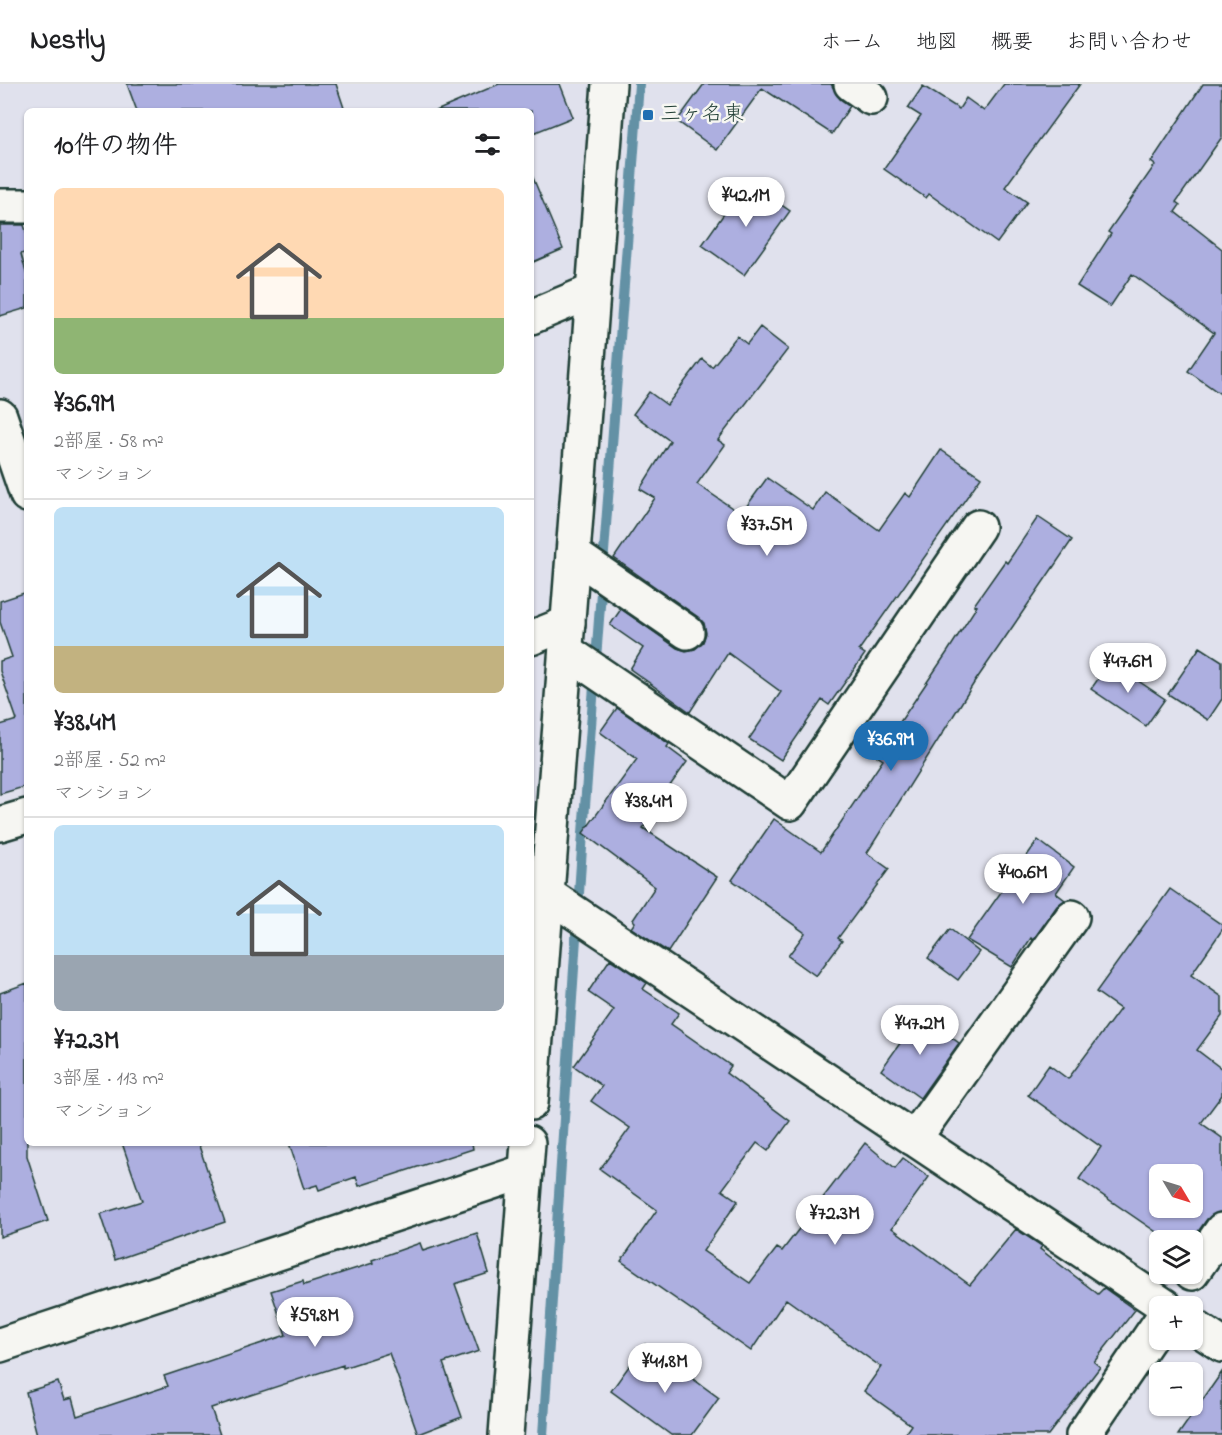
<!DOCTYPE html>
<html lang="ja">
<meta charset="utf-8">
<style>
body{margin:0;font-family:"Indie Flower","Klee One",sans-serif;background:#f6f6f6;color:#202124;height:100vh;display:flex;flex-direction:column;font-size:22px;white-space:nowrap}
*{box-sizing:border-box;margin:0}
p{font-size:20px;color:#757577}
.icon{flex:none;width:33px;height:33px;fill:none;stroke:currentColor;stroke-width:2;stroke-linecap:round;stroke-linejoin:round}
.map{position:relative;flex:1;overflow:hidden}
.side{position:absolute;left:24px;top:24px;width:510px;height:1038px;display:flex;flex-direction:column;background:#fff;border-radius:9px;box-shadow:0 2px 4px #0004}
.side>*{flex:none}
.needle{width:39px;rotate:128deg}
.controls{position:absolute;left:1149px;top:1080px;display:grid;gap:12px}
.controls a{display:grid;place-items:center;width:54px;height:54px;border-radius:9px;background:#fff;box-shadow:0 2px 4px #0004;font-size:30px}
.price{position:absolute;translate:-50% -51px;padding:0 14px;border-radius:21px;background:#fff;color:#222;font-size:20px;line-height:39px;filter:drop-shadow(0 2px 3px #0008)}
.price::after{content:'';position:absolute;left:50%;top:36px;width:18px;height:14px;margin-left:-9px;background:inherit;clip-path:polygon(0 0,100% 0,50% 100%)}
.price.selected{background:#1f6fb2;color:#fff}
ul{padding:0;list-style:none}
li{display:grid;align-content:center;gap:12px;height:318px;padding:0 30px}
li+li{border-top:2px solid #e0e0e0}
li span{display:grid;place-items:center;height:186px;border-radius:9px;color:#555}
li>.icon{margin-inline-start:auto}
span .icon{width:108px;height:108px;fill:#fffc;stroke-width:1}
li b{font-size:26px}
h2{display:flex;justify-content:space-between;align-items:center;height:72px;padding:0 30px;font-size:26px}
header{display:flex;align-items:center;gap:36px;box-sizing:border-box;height:84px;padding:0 30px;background:#fff;border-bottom:2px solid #e0e0e0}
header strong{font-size:28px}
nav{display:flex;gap:33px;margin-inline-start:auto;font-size:21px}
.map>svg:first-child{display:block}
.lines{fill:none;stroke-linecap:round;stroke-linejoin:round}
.stream{stroke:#6391a5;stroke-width:10}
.building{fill:#adafe0;stroke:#1f3d34;stroke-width:1.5;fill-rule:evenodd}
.minor-casing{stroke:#1f3d34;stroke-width:38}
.tertiary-casing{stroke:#1f3d34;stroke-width:38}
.minor{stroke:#f6f6f2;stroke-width:33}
.tertiary{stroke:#f6f6f2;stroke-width:33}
.poi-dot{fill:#1f6fb2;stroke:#f6f6f2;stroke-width:2}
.labels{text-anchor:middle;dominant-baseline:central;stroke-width:5;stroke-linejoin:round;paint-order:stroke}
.poi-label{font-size:21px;fill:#1f3d34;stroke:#f6f6f2;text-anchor:start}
</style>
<header>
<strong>Nestly</strong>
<nav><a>ホーム</a><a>地図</a><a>概要</a><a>お問い合わせ</a></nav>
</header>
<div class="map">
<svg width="1222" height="1351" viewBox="0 0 1222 1351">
<rect width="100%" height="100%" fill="#e0e1ed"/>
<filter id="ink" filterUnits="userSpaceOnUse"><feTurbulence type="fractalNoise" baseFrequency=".0167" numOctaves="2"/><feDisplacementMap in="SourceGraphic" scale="12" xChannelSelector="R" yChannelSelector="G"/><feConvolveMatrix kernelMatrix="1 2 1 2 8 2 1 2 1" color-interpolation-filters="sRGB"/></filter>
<g filter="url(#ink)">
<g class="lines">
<path class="stream" d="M 543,1351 L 583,749 L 639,0"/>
</g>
<path class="building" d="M 127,0 L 336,0 L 345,27 L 137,27 Z
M 499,0 L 560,0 L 573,33 L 531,50 L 531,27 L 436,27 Z
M 704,0 L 831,0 L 840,15 L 850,22 L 832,50 L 762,4 L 717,66 L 677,37 Z
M 1004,0 L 1080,0 L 1005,103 L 1027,118 L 997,159 L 929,110 L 926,114 L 884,85 L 921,32 L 908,24 L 923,2 L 959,25 L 966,14 L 984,27 Z
M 1203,0 L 1222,0 L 1222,53 L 1176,118 L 1180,121 L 1175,128 L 1222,165 L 1222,311 L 1188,287 L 1214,249 L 1132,190 L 1110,223 L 1077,202 L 1111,150 L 1108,148 L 1155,81 L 1151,78 Z
M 531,89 L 563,165 L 531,179 Z
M 747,97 L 790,127 L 744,191 L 702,161 Z
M 0,141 L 24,141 L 27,150 L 27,168 L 21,170 L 27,192 L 27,224 L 0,232 Z
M 760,243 L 788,265 L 718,356 L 725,361 L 697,400 L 741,430 L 767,394 L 813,426 L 825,408 L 879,446 L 905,409 L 910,413 L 941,366 L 981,393 L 859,566 L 865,570 L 829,621 L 822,616 L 781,676 L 749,655 L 781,608 L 728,569 L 690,628 L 630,585 L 643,564 L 610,541 L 621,525 L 677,564 L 686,567 L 695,565 L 703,558 L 706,549 L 704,539 L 698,533 L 614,474 L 655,414 L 640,405 L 670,357 L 633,330 L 649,308 L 667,321 L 702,275 L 712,283 L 737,252 L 747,260 Z
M 1038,433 L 1072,456 L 974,599 L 867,769 L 889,785 L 838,854 L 842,857 L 816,892 L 788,872 L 805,849 L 732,796 L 774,735 L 821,768 L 883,676 L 877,672 L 948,567 L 977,522 L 974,521 L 1005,477 L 1007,479 Z
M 27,508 L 27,702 L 0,710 L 0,641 L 17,636 L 0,587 L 0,577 L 12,573 L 0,538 L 0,517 Z
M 1200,563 L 1222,577 L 1222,615 L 1208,636 L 1168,610 Z
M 1110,578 L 1165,615 L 1146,642 L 1091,605 Z
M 617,624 L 669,660 L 667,663 L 687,678 L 649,731 L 651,733 L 643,744 L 717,793 L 668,868 L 631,844 L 635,838 L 633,836 L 655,803 L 583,749 L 637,675 L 600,648 Z
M 1038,756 L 1074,783 L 1056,809 L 1065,816 L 1057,822 L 1033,856 L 1031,854 L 1012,883 L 967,856 Z
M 1170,805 L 1222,841 L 1222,846 L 1191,891 L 1222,913 L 1222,932 L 1197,966 L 1222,985 L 1222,1011 L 1201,1039 L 1222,1054 L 1222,1128 L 1207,1135 L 1192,1156 L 1168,1156 L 1079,1095 L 1101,1063 L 1028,1011 L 1049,981 L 1068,995 L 1120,925 L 1096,908 ZM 1160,1090 L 1192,1090 L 1192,1124 L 1160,1124 Z
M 950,845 L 979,868 L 958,896 L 928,874 Z
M 610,875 L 647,899 L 643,905 L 679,929 L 671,940 L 731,982 L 726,989 L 790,1037 L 768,1067 L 757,1059 L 722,1106 L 738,1117 L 703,1167 L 750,1199 L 777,1164 L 782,1167 L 865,1059 L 895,1084 L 903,1074 L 929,1093 L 892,1144 L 970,1201 L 1016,1145 L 1042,1162 L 1040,1165 L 1098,1210 L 1104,1204 L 1135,1226 L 1094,1278 L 1100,1283 L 1048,1351 L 904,1351 L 911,1341 L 864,1307 L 881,1283 L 786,1215 L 751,1267 L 621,1177 L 657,1126 L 600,1085 L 630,1044 L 591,1017 L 602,1002 L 574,982 L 614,926 L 588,908 Z
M 27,899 L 27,1072 L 48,1137 L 0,1153 L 0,909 Z
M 920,931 L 959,959 L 920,1014 L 881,986 Z
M 122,1059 L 198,1059 L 225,1138 L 115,1176 L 100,1130 L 142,1117 Z
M 289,1059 L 472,1059 L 473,1065 L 359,1102 L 356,1093 L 319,1106 L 317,1101 L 304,1105 Z
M 477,1149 L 489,1189 L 455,1200 L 479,1267 L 443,1279 L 462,1333 L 418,1350 L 389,1269 L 343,1284 L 343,1281 L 211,1324 L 220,1351 L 37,1351 L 26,1308 L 58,1298 L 64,1316 L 72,1314 L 77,1332 L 168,1302 L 164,1292 L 286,1251 L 271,1207 L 303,1197 L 304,1201 L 373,1179 L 372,1176 L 420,1159 L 423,1167 Z
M 645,1260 L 719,1314 L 692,1351 L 671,1351 L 611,1307 Z
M 1222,1288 L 1222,1351 L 1178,1351 Z"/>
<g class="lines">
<defs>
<path id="minor" d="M 851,0 L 871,14
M 0,122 L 27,122
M 531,233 L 593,207
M 0,332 L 27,411
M 573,470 L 687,548
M 531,554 L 568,539
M 566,567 L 790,719 L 978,443
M 0,740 L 27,732
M 547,810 L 1165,1222
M 914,1055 L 1072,833
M 1192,1189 L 1222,1146
M 1192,1241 L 1222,1261
M 0,1261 L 526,1087
M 1083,1351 L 1160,1238"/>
<path id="tertiary" d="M 531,1019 L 609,0
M 506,1351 L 528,1059"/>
</defs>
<use href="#minor" class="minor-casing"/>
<use href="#tertiary" class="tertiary-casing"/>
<use href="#minor" class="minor"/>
<use href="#tertiary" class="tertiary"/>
</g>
</g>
<rect class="poi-dot" x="642" y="25" width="12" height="12" rx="3"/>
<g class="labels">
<g class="poi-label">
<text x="660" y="31">三ヶ名東</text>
</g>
</g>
</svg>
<div class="controls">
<a><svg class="needle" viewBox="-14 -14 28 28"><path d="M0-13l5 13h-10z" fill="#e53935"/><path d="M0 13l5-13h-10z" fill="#757577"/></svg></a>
<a><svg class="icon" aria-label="layers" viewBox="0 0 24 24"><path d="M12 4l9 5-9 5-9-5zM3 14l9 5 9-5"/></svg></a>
<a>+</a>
<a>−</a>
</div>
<b class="price" style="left:746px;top:144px">¥42.1M</b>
<b class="price" style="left:767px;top:473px">¥37.5M</b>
<b class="price" style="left:1128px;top:610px">¥47.6M</b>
<b class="price selected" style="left:891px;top:688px">¥36.9M</b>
<b class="price" style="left:649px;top:750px">¥38.4M</b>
<b class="price" style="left:1023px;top:821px">¥40.6M</b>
<b class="price" style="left:920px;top:972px">¥47.2M</b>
<b class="price" style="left:835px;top:1162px">¥72.3M</b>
<b class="price" style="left:315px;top:1264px">¥59.8M</b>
<b class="price" style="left:665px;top:1310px">¥41.8M</b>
<section class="side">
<h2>10件の物件<svg class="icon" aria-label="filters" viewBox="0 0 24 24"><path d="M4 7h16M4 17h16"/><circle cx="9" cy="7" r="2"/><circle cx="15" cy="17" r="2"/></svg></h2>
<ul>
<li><span style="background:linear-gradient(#ffd9b3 70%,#8fb573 0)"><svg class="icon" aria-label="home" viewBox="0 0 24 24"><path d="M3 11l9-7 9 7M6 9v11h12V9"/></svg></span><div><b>¥36.9M</b><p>2部屋 · 58 m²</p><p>マンション</p></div></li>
<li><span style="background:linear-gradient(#bfe0f5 75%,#c2b280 0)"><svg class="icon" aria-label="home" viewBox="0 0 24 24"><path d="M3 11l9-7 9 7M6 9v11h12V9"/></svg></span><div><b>¥38.4M</b><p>2部屋 · 52 m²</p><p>マンション</p></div></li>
<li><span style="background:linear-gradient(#bfe0f5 70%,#9aa5b1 0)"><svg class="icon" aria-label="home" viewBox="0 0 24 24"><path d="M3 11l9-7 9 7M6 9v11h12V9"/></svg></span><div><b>¥72.3M</b><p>3部屋 · 113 m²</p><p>マンション</p></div></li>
</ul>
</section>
</div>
